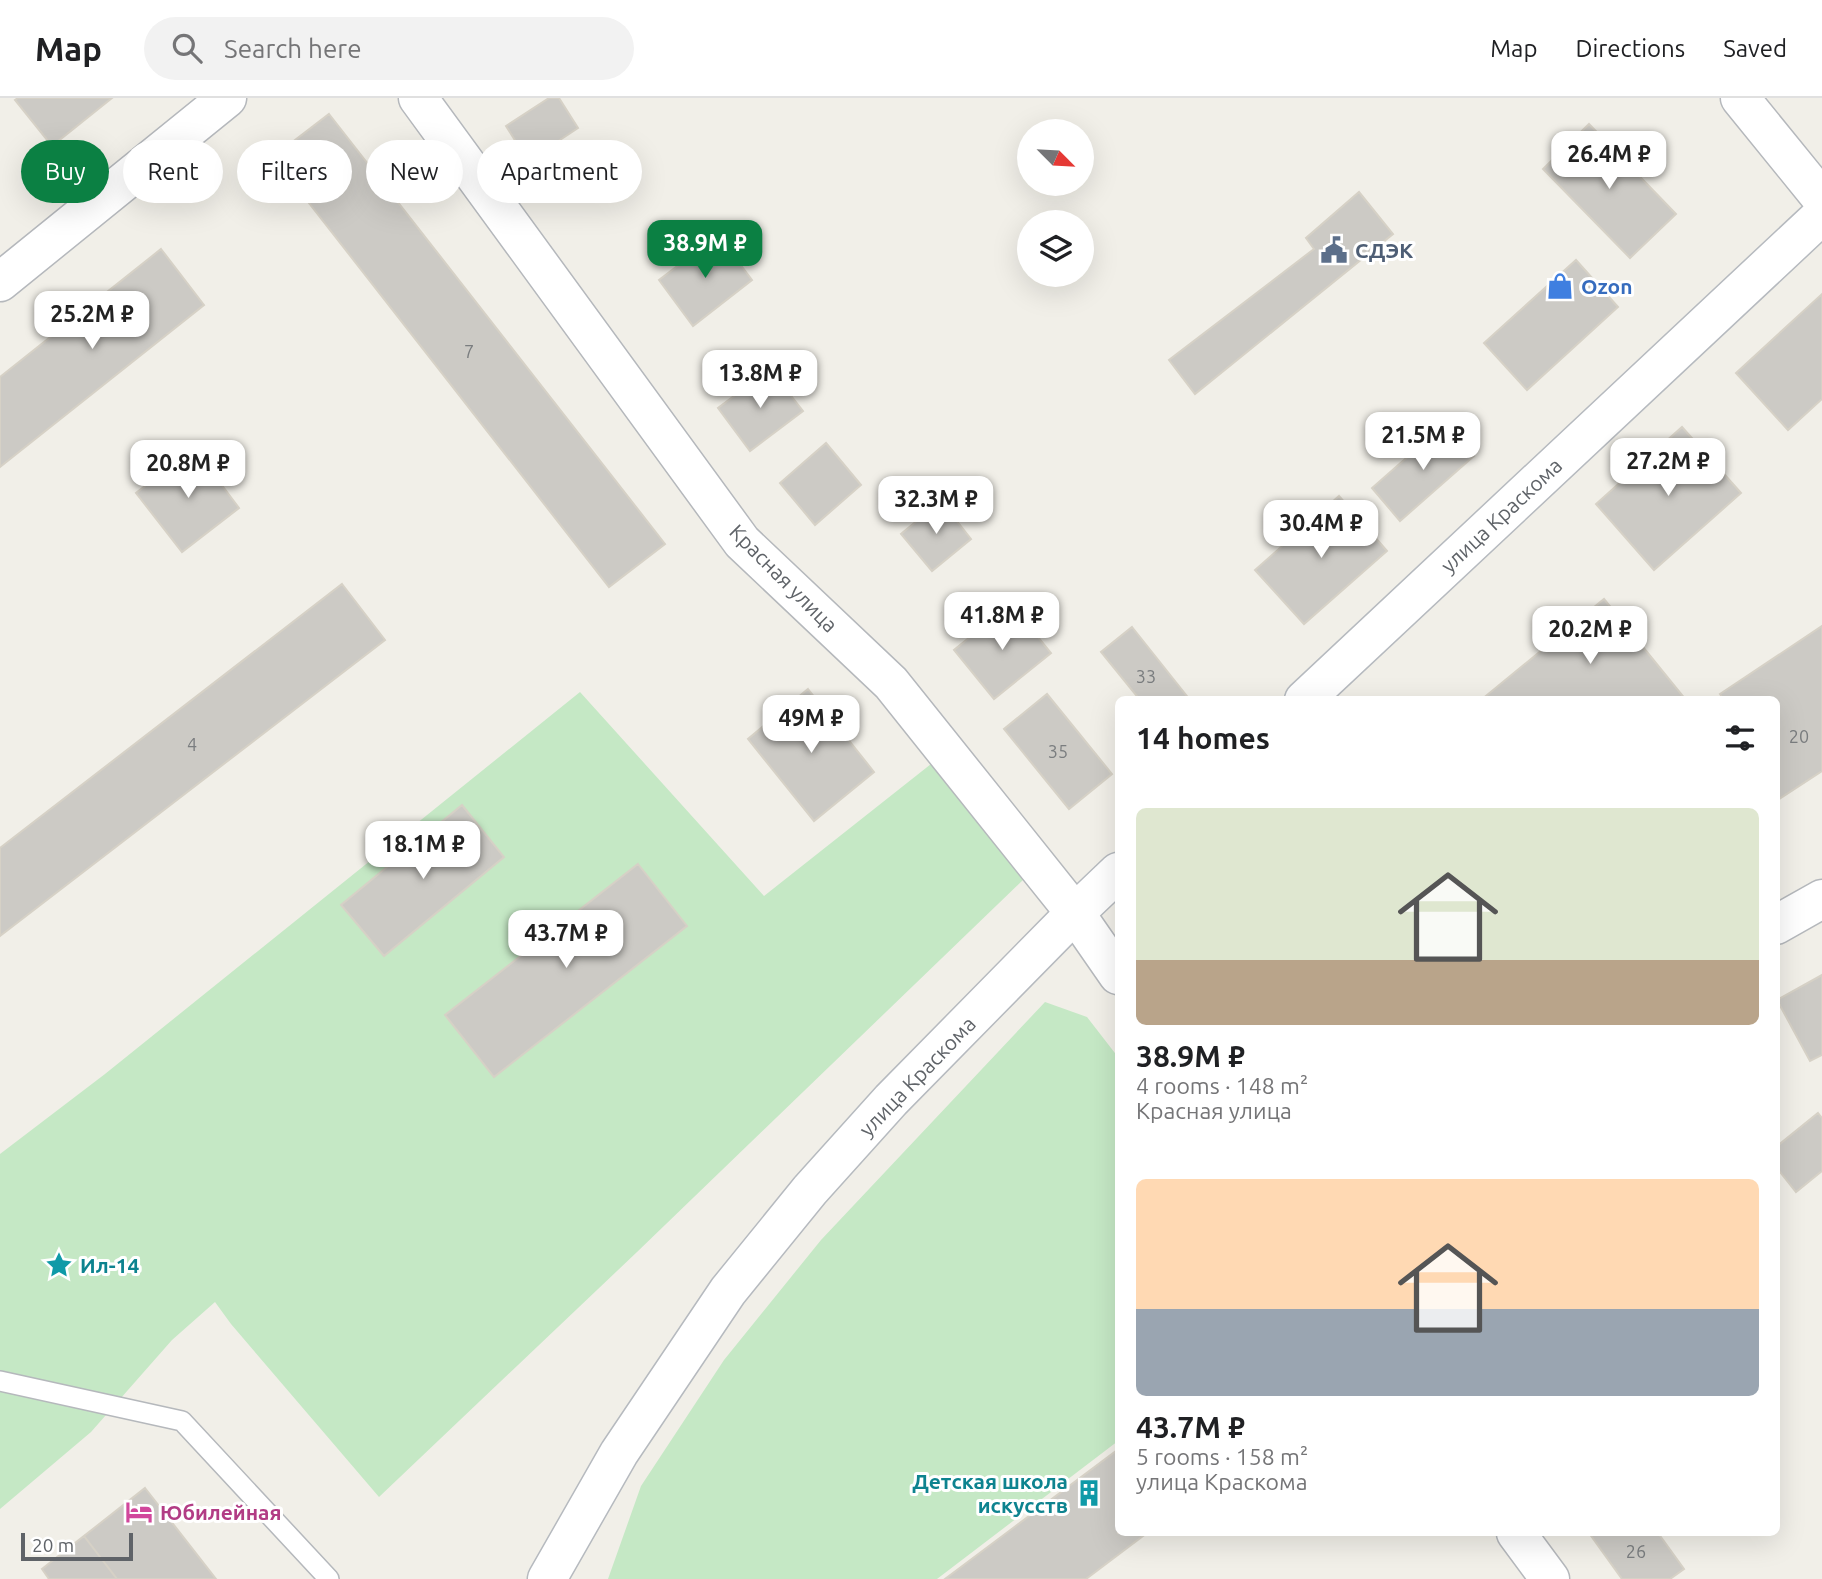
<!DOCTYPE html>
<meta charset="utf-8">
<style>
body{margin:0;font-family:Ubuntu,sans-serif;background:#f2f2f2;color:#202124;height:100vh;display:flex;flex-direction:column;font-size:26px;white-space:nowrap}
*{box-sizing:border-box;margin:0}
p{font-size:23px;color:#757577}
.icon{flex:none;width:38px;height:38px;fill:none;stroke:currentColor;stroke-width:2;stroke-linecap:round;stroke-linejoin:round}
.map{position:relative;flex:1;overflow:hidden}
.details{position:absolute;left:1115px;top:598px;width:665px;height:840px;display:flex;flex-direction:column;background:#fff;border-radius:10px;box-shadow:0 7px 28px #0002}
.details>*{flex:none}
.top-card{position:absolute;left:21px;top:42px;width:665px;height:63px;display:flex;gap:14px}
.needle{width:46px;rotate:114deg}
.buttons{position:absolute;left:1017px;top:21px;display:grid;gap:14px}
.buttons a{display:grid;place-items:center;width:77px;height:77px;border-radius:50%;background:#fff;box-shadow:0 7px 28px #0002;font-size:35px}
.scale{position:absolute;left:21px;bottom:18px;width:112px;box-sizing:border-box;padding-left:7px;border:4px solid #5f6368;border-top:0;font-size:19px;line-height:24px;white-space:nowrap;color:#5f6368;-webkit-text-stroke:5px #fff;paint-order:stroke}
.price{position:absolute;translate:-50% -60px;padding:0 16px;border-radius:14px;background:#fff;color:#222;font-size:23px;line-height:46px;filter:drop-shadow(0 2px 4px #0008)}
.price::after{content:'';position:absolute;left:50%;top:42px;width:21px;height:16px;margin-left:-10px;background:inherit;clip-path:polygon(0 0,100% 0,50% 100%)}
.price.selected{background:#0b8043;color:#fff}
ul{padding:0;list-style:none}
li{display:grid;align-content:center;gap:14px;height:371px;padding:0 21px}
li span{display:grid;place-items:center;height:217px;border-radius:10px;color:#555}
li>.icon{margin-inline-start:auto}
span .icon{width:126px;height:126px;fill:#fffc;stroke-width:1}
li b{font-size:30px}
h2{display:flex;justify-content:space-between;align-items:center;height:84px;padding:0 21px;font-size:30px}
.pill{padding:0 24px;border-radius:32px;background:#fff;box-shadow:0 7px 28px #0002;font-size:24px;line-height:63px}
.pill.selected{background:#0b8043;color:#fff}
header{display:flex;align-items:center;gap:42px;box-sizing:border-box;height:98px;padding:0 35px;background:#fff;border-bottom:2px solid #e0e0e0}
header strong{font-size:33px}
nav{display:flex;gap:38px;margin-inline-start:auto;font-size:24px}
.search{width:490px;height:63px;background:#f2f2f2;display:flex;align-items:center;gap:18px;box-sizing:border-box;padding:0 24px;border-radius:38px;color:#757577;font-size:26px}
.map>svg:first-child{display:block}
.green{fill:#c5e8c5}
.building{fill:#cccac5;stroke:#d6d1c6;stroke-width:2}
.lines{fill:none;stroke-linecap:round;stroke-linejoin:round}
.service-casing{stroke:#b5b8bc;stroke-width:22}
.minor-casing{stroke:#b5b8bc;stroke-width:41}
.tertiary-casing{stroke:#b5b8bc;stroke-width:41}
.secondary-casing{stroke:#b6babf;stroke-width:41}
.service{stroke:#fff;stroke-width:19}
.minor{stroke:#fff;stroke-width:38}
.tertiary{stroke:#fff;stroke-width:38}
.secondary{stroke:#fff;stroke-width:38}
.labels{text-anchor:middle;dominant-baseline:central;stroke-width:6;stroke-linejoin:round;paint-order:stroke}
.number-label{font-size:18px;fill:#7a7d7f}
.service-label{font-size:21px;font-weight:bold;fill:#4e5e75;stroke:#fff;text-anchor:start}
.shop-label{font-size:21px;font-weight:bold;fill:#366cbe;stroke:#fff;text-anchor:start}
.street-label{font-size:21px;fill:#5f6368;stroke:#fff}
.culture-label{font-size:21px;font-weight:bold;fill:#0d838f;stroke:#fff;text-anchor:start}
.hotel-label{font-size:21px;font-weight:bold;fill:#b23c85;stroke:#fff;text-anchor:start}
</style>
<header>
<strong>Map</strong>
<div class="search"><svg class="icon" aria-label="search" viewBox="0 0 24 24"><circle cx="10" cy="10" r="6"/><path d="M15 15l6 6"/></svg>Search here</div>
<nav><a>Map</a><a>Directions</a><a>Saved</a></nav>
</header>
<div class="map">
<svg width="1822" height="1481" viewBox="0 0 1822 1481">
<rect width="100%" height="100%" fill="#f1efe8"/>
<path class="green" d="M 580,594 L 764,798 L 931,666 L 1025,780 L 637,1154 L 379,1399 L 231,1226 L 215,1204 L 172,1242 L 91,1334 L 0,1411 L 0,1056 L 105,976 Z
M 1045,904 L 1087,919 L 1118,959 L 1118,1343 L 937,1481 L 608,1481 L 641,1388 L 724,1262 L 821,1142 Z"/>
<path class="building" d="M 18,0 L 112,0 L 52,48 L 15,2 Z
M 549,0 L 559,0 L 578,30 L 528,63 L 506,28 Z
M 329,16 L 665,446 L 609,489 L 273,59 Z
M 1589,26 L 1676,116 L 1630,160 L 1543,71 Z
M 1359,94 L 1393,136 L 1195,296 L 1169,262 L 1314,151 L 1306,140 Z
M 718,137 L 752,182 L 693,228 L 659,182 Z
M 161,151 L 204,207 L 0,369 L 0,279 Z
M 1576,162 L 1618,209 L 1527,292 L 1484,245 Z
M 1822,196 L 1822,301 L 1788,332 L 1736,275 Z
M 770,271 L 803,313 L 750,353 L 718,310 Z
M 1445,326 L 1474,358 L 1400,423 L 1372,390 Z
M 1682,329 L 1741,395 L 1654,472 L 1596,406 Z
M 826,345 L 861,387 L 815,427 L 780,385 Z
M 194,350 L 239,410 L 182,454 L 136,395 Z
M 1339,398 L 1387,453 L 1304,526 L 1255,472 Z
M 941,403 L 971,441 L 932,473 L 901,436 Z
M 342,486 L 385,542 L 0,838 L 0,750 Z
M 1604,501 L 1686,602 L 1481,602 Z
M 1011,506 L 1051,555 L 994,601 L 954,552 Z
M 1822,528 L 1822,673 L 1776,703 L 1776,602 L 1724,602 L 1720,596 Z
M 1132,529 L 1190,602 L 1140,602 L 1101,554 Z
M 808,591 L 874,674 L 814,723 L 748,641 Z
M 1047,596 L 1112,676 L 1069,711 L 1004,631 Z
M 462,707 L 504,759 L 384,858 L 341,807 Z
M 638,766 L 687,828 L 494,979 L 445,917 Z
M 1822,877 L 1822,957 L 1810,963 L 1777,902 Z
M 1818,1015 L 1822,1020 L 1822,1073 L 1796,1094 L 1776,1069 L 1776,1049 Z
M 1116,1353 L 1118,1356 L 1118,1435 L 1147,1435 L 1086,1481 L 945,1481 Z
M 145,1390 L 216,1481 L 117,1481 L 84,1438 Z
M 1589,1435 L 1658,1435 L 1684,1471 L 1670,1481 L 1622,1481 Z
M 84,1438 L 117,1481 L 49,1481 L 42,1471 Z"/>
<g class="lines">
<defs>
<path id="service" d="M 0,1283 L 182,1323 L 329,1481"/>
<path id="minor" d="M 418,0 L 742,444 L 891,585 L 1075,815 L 1118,877
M 0,184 L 227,0
M 1776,827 L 1822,801
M 1516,1435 L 1550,1481"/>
<path id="tertiary" d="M 1740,0 L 1822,101"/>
<path id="secondary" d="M 1304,602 L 1822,117
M 547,1481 L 619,1355 L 728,1193 L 810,1092 L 891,1002 L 1075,815 L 1118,774"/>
</defs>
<use href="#service" class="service-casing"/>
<use href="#minor" class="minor-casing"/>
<use href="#tertiary" class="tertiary-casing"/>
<use href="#secondary" class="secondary-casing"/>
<use href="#service" class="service"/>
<use href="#minor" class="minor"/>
<use href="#tertiary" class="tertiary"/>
<use href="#secondary" class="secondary"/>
</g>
<defs>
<symbol id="civic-bare" viewBox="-9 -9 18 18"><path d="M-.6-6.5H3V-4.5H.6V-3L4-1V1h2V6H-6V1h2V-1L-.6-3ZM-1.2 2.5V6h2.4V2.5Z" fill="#5c6f8a" stroke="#fff" stroke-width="2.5" paint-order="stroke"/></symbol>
<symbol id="shop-bare" viewBox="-9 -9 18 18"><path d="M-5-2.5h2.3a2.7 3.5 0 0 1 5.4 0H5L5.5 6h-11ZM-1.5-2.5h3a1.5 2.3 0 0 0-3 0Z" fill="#3f7fe0" stroke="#fff" stroke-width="2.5" paint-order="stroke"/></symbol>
<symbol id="sight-bare" viewBox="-9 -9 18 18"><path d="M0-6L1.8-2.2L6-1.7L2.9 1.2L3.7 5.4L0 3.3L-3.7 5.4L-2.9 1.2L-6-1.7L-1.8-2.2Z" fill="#0f9aa8" stroke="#fff" stroke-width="2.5" paint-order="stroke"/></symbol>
<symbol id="building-bare" viewBox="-9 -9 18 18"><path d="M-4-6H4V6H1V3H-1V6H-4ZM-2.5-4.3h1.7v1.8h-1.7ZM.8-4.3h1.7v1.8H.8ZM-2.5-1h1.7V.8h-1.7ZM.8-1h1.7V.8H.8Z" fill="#0f9aa8" stroke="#fff" stroke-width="2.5" paint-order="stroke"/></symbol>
<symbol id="hotel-bare" viewBox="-9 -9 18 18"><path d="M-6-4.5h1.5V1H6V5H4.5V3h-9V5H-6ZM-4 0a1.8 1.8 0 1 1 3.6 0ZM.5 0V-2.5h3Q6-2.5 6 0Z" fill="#d1479c" stroke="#fff" stroke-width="2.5" paint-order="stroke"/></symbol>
</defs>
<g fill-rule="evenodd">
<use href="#civic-bare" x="1315" y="133" width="38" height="38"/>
<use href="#shop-bare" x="1541" y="169" width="38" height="38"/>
<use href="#sight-bare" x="40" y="1148" width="38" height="38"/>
<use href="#building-bare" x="1070" y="1376" width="38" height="38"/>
<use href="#hotel-bare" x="120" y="1395" width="38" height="38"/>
</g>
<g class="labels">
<g class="number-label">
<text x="469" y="253">7</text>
<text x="1146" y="578">33</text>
<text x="1799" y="638">20</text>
<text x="192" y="646">4</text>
<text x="1058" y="653">35</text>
<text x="1636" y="1453">26</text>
</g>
<g class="service-label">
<text x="1355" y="152">СДЭК</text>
</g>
<g class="shop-label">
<text x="1581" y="188">Ozon</text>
</g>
<g class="street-label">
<text transform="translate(1501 417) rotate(-43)">улица Краскома</text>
<text transform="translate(784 480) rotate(45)">Красная улица</text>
<text transform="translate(917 978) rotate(-46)">улица Краскома</text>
</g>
<g class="culture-label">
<text x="80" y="1167">Ил-14</text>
<text x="1068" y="1383" text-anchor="end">Детская школа<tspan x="1068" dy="24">искусств</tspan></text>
</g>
<g class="hotel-label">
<text x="160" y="1414">Юбилейная</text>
</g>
</g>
</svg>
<div class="buttons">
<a><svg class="needle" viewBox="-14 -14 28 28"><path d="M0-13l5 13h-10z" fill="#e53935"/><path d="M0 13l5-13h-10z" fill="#757577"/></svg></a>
<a><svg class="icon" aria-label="layers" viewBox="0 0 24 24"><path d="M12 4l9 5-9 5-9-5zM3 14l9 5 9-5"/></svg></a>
</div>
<div class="scale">20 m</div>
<b class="price" style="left:1609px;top:93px">26.4M ₽</b>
<b class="price selected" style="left:705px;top:182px">38.9M ₽</b>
<b class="price" style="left:92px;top:253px">25.2M ₽</b>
<b class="price" style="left:760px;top:312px">13.8M ₽</b>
<b class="price" style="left:1423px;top:374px">21.5M ₽</b>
<b class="price" style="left:1668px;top:400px">27.2M ₽</b>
<b class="price" style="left:188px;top:402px">20.8M ₽</b>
<b class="price" style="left:936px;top:438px">32.3M ₽</b>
<b class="price" style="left:1321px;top:462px">30.4M ₽</b>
<b class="price" style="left:1002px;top:554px">41.8M ₽</b>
<b class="price" style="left:1590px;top:568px">20.2M ₽</b>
<b class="price" style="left:811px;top:657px">49M ₽</b>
<b class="price" style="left:423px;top:783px">18.1M ₽</b>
<b class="price" style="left:566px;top:872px">43.7M ₽</b>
<div class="top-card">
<a class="pill selected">Buy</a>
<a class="pill">Rent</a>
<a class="pill">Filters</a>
<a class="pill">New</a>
<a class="pill">Apartment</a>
</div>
<section class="details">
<h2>14 homes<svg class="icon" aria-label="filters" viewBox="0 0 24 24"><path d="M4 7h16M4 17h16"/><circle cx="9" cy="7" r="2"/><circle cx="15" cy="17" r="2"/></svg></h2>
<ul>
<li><span style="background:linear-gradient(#dfe7d0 70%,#b9a48a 0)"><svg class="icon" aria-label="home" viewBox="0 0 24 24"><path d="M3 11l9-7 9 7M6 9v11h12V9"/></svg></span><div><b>38.9M ₽</b><p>4 rooms · 148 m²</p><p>Красная улица</p></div></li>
<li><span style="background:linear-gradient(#ffd9b3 60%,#9aa5b1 0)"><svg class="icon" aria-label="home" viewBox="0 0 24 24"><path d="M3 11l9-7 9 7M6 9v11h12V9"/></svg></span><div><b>43.7M ₽</b><p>5 rooms · 158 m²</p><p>улица Краскома</p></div></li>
</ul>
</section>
</div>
